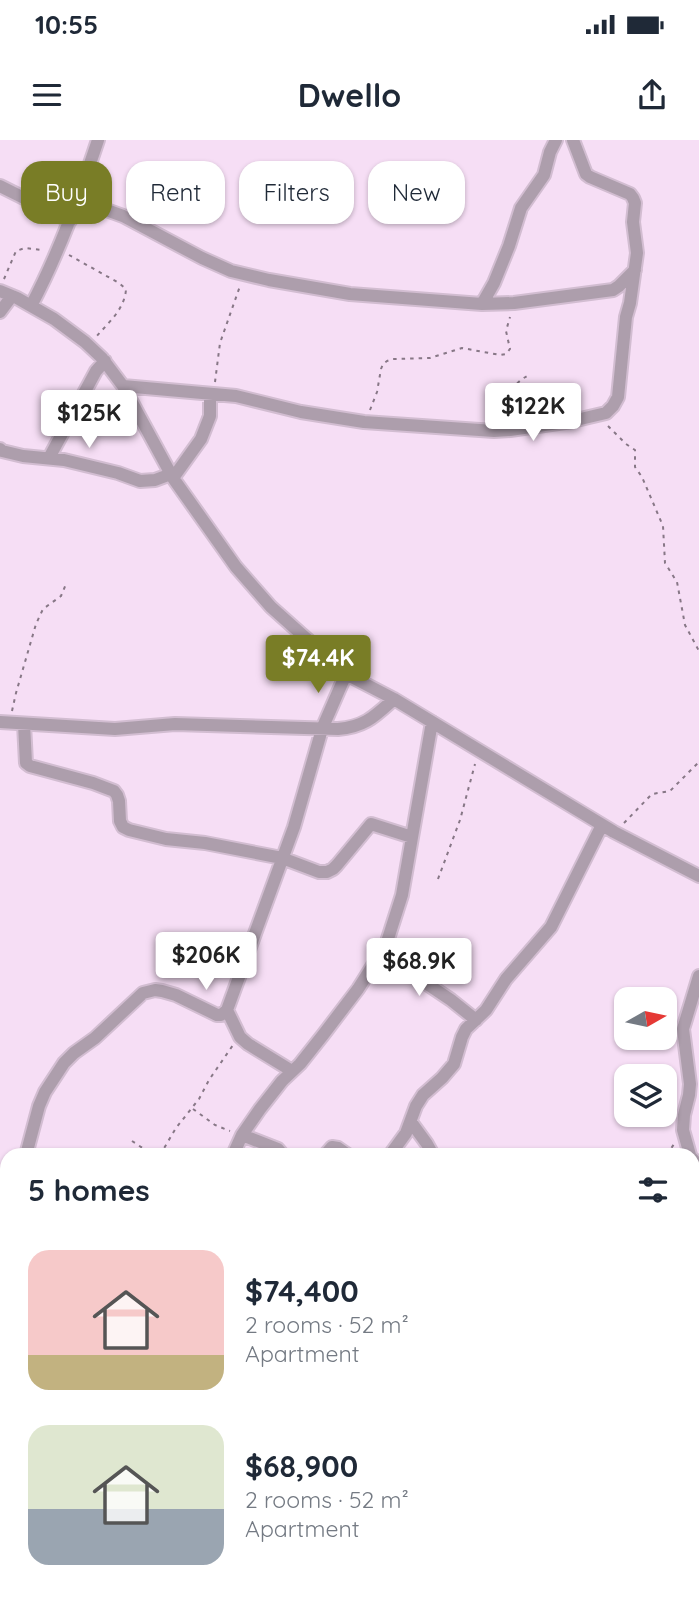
<!DOCTYPE html>
<meta charset="utf-8">
<style>
body{margin:0;font-family:Quicksand,sans-serif;background:#f2f2f3;color:#1f2937;height:100vh;display:flex;flex-direction:column;font-size:26px;white-space:nowrap}
*{box-sizing:border-box;margin:0}
p{font-size:23px;color:#747a83}
.icon{flex:none;width:38px;height:38px;fill:none;stroke:currentColor;stroke-width:2;stroke-linecap:round;stroke-linejoin:round}
.map{position:relative;flex:1;overflow:hidden}
.drawer{position:absolute;left:0px;top:1008px;width:700px;height:450px;display:flex;flex-direction:column;background:#fff;border-radius:21px 21px 0 0;box-shadow:0 2px 5px #0004}
.drawer>*{flex:none}
.banner{position:absolute;left:21px;top:21px;width:658px;height:63px;display:flex;gap:14px}
.needle{width:46px;rotate:81deg}
.buttons{position:absolute;left:614px;top:847px;display:grid;gap:14px}
.buttons a{display:grid;place-items:center;width:63px;height:63px;border-radius:14px;background:#fff;box-shadow:0 2px 5px #0004;font-size:35px}
.price{position:absolute;translate:-50% -60px;padding:0 16px;border-radius:7px;background:#fff;color:#222;font-size:23px;line-height:46px;filter:drop-shadow(0 2px 4px #0008)}
.price::after{content:'';position:absolute;left:50%;top:42px;width:21px;height:16px;margin-left:-10px;background:inherit;clip-path:polygon(0 0,100% 0,50% 100%)}
.price.current{background:#797d26;color:#fff}
ul{padding:0;list-style:none}
li{display:flex;align-items:center;gap:21px;height:175px;padding:0 28px}
li span{display:grid;place-items:center;flex:none;width:196px;height:140px;border-radius:21px;color:#555}
li>.icon{margin-inline-start:auto}
span .icon{width:84px;height:84px;fill:#fffc;stroke-width:1}
li b{font-size:30px}
h2{display:flex;justify-content:space-between;align-items:center;height:84px;padding:0 28px;font-size:30px}
.chip{padding:0 24px;border-radius:21px;background:#fff;box-shadow:0 2px 5px #0004;font-size:24px;line-height:63px}
.chip.current{background:#797d26;color:#fff}
.status{display:flex;justify-content:space-between;align-items:center;height:49px;padding:0 35px;background:#fff;direction:ltr}
.status svg{height:19px;fill:currentColor}
header{display:flex;justify-content:space-between;align-items:center;height:91px;padding:0 28px;background:#fff;font-size:32px;font-weight:700}
.map>svg:first-child{display:block}
.lines{fill:none;stroke-linecap:round;stroke-linejoin:round}
.street-casing{stroke:#d2bdd1;stroke-width:16}
.path{stroke:#877786;stroke-width:2;stroke-dasharray:3.5 5;stroke-linecap:butt}
.street{stroke:#ad9eac;stroke-width:12}
</style>
<div class="status"><b>10:55</b><svg viewBox="0 0 49 12"><path d="M0 12V9h3v3zM5 12V6h3v6zM10 12V3h3v9zM15 12V0h3v12zM26 1h20v11H26zM47 4h2v5h-2z"/></svg></div>
<header><svg class="icon" aria-label="menu" viewBox="0 0 24 24"><path d="M4 6h16M4 12h16M4 18h16"/></svg>Dwello<svg class="icon" aria-label="share" viewBox="0 0 24 24"><path d="M12 15V3M7 8l5-5 5 5M5 13v7h14v-7"/></svg></header>
<div class="map">
<svg width="699" height="1457" viewBox="0 0 699 1457">
<rect width="100%" height="100%" fill="#f6def5"/>
<g class="lines">
<defs>
<path id="street" d="M 0,46 L 70,81
M 74,69 L 101,68 L 123,76 L 202,118 L 231,131 L 269,140 L 350,154 L 482,164 L 514,163 L 613,150 L 619,146 L 635,130
M 0,151 L 17,158 L 54,179 L 85,202 L 102,218 L 123,246 L 173,338 L 236,427 L 271,467 L 346,534 L 394,559 L 614,692 L 699,736
M 482,164 L 494,143 L 509,106 L 521,68 L 544,35 L 550,12 L 556,0
M 31,166 C 59,113 79,57 98,0
M 0,172 L 12,156
M 123,246 L 236,256 L 301,272 L 364,282 L 494,291 L 510,290 L 572,281 L 606,273 L 613,266 L 618,257 L 626,177 L 630,163 L 637,113 L 633,82 L 635,63 L 633,58 L 630,54 L 590,37 L 586,34 L 573,0
M 0,309 L 2,311 L 23,316 L 64,320 L 118,333 L 140,341 L 155,340 L 171,334
M 49,318 L 96,231 L 105,221
M 173,338 L 201,299 L 210,276 L 210,254
M 0,582 L 115,589 L 175,584 L 338,589 C 365,587 375,576 394,559
M 24,584 L 26,623 L 30,626 L 93,643 L 114,651 L 117,655 L 119,661 L 120,681 L 123,687 L 129,690 L 166,699 L 205,703 L 282,718 L 319,732 L 327,732 L 333,729 L 337,725 L 371,684 L 412,697
M 381,813 L 451,860 L 476,880
M 227,870 L 240,897 L 248,904 L 292,931
M 411,982 L 427,1004 L 433,1015
M 242,995 L 278,1009 L 283,1015
M 26,1015 L 39,966 L 45,952 L 64,923 L 74,913 L 95,898 L 143,853 L 155,850 L 162,851 L 176,855 L 217,875 L 221,875 L 227,870 L 294,687 L 322,589 L 346,534
M 233,1015 L 242,995 L 260,969 L 282,941 L 300,924 L 323,895 L 358,849 L 386,805 L 402,755 L 432,582
M 325,1015 L 332,1007 L 338,1008 L 348,1015
M 390,1015 L 406,993 L 416,966 L 423,955 L 442,938 L 454,924 L 462,897 L 466,889 L 486,870 L 506,839 L 551,787 L 602,685
M 690,1015 L 683,990 L 684,975 L 689,955 L 690,944 L 683,889 L 699,836
M 693,1019 L 699,1027
M 0,1045 L 7,1052
M 0,1070 L 7,1060
M 0,1124 L 7,1129
M 442,1451 L 445,1457"/>
</defs>
<use href="#street" class="street-casing"/>
<path class="path" d="M 69,115 L 119,143 L 126,149 C 125,169 108,183 96,197
M 4,139 L 16,111 L 25,108 L 42,110
M 215,242 L 220,203 L 240,146
M 370,270 L 377,252 L 381,229 L 383,224 L 387,221 L 393,219 L 430,218 L 462,208 L 500,215 L 506,214 L 510,209 L 506,191 L 510,177
M 510,276 C 511,254 510,244 531,234
M 608,286 L 626,304 L 635,310 L 635,327 L 642,337 L 663,386 L 665,423 L 677,442 L 685,485 L 699,511
M 12,571 L 16,553 L 36,484 L 43,469 L 61,456 L 66,444
M 624,683 L 652,654 L 670,651 L 699,622
M 438,739 L 460,680 L 475,624
M 193,969 L 215,985 L 230,991
M 132,1001 L 153,1015
M 160,1015 L 176,988 L 199,959 L 209,940 L 233,905
M 667,1015 L 674,1004
M 202,1451 L 203,1457
M 334,1457 L 343,1451"/>
<use href="#street" class="street"/>
</g>
</svg>
<div class="buttons">
<a><svg class="needle" viewBox="-14 -14 28 28"><path d="M0-13l5 13h-10z" fill="#e53935"/><path d="M0 13l5-13h-10z" fill="#747a83"/></svg></a>
<a><svg class="icon" aria-label="layers" viewBox="0 0 24 24"><path d="M12 4l9 5-9 5-9-5zM3 14l9 5 9-5"/></svg></a>
</div>
<b class="price" style="left:533px;top:303px">$122K</b>
<b class="price" style="left:89px;top:310px">$125K</b>
<b class="price current" style="left:318px;top:555px">$74.4K</b>
<b class="price" style="left:206px;top:852px">$206K</b>
<b class="price" style="left:419px;top:858px">$68.9K</b>
<div class="banner">
<a class="chip current">Buy</a>
<a class="chip">Rent</a>
<a class="chip">Filters</a>
<a class="chip">New</a>
</div>
<section class="drawer">
<h2>5 homes<svg class="icon" aria-label="filters" viewBox="0 0 24 24"><path d="M4 7h16M4 17h16"/><circle cx="9" cy="7" r="2"/><circle cx="15" cy="17" r="2"/></svg></h2>
<ul>
<li><span style="background:linear-gradient(#f6c9c9 75%,#c2b280 0)"><svg class="icon" aria-label="home" viewBox="0 0 24 24"><path d="M3 11l9-7 9 7M6 9v11h12V9"/></svg></span><div><b>$74,400</b><p>2 rooms · 52 m²</p><p>Apartment</p></div></li>
<li><span style="background:linear-gradient(#dfe7d0 60%,#9aa5b1 0)"><svg class="icon" aria-label="home" viewBox="0 0 24 24"><path d="M3 11l9-7 9 7M6 9v11h12V9"/></svg></span><div><b>$68,900</b><p>2 rooms · 52 m²</p><p>Apartment</p></div></li>
</ul>
</section>
</div>
